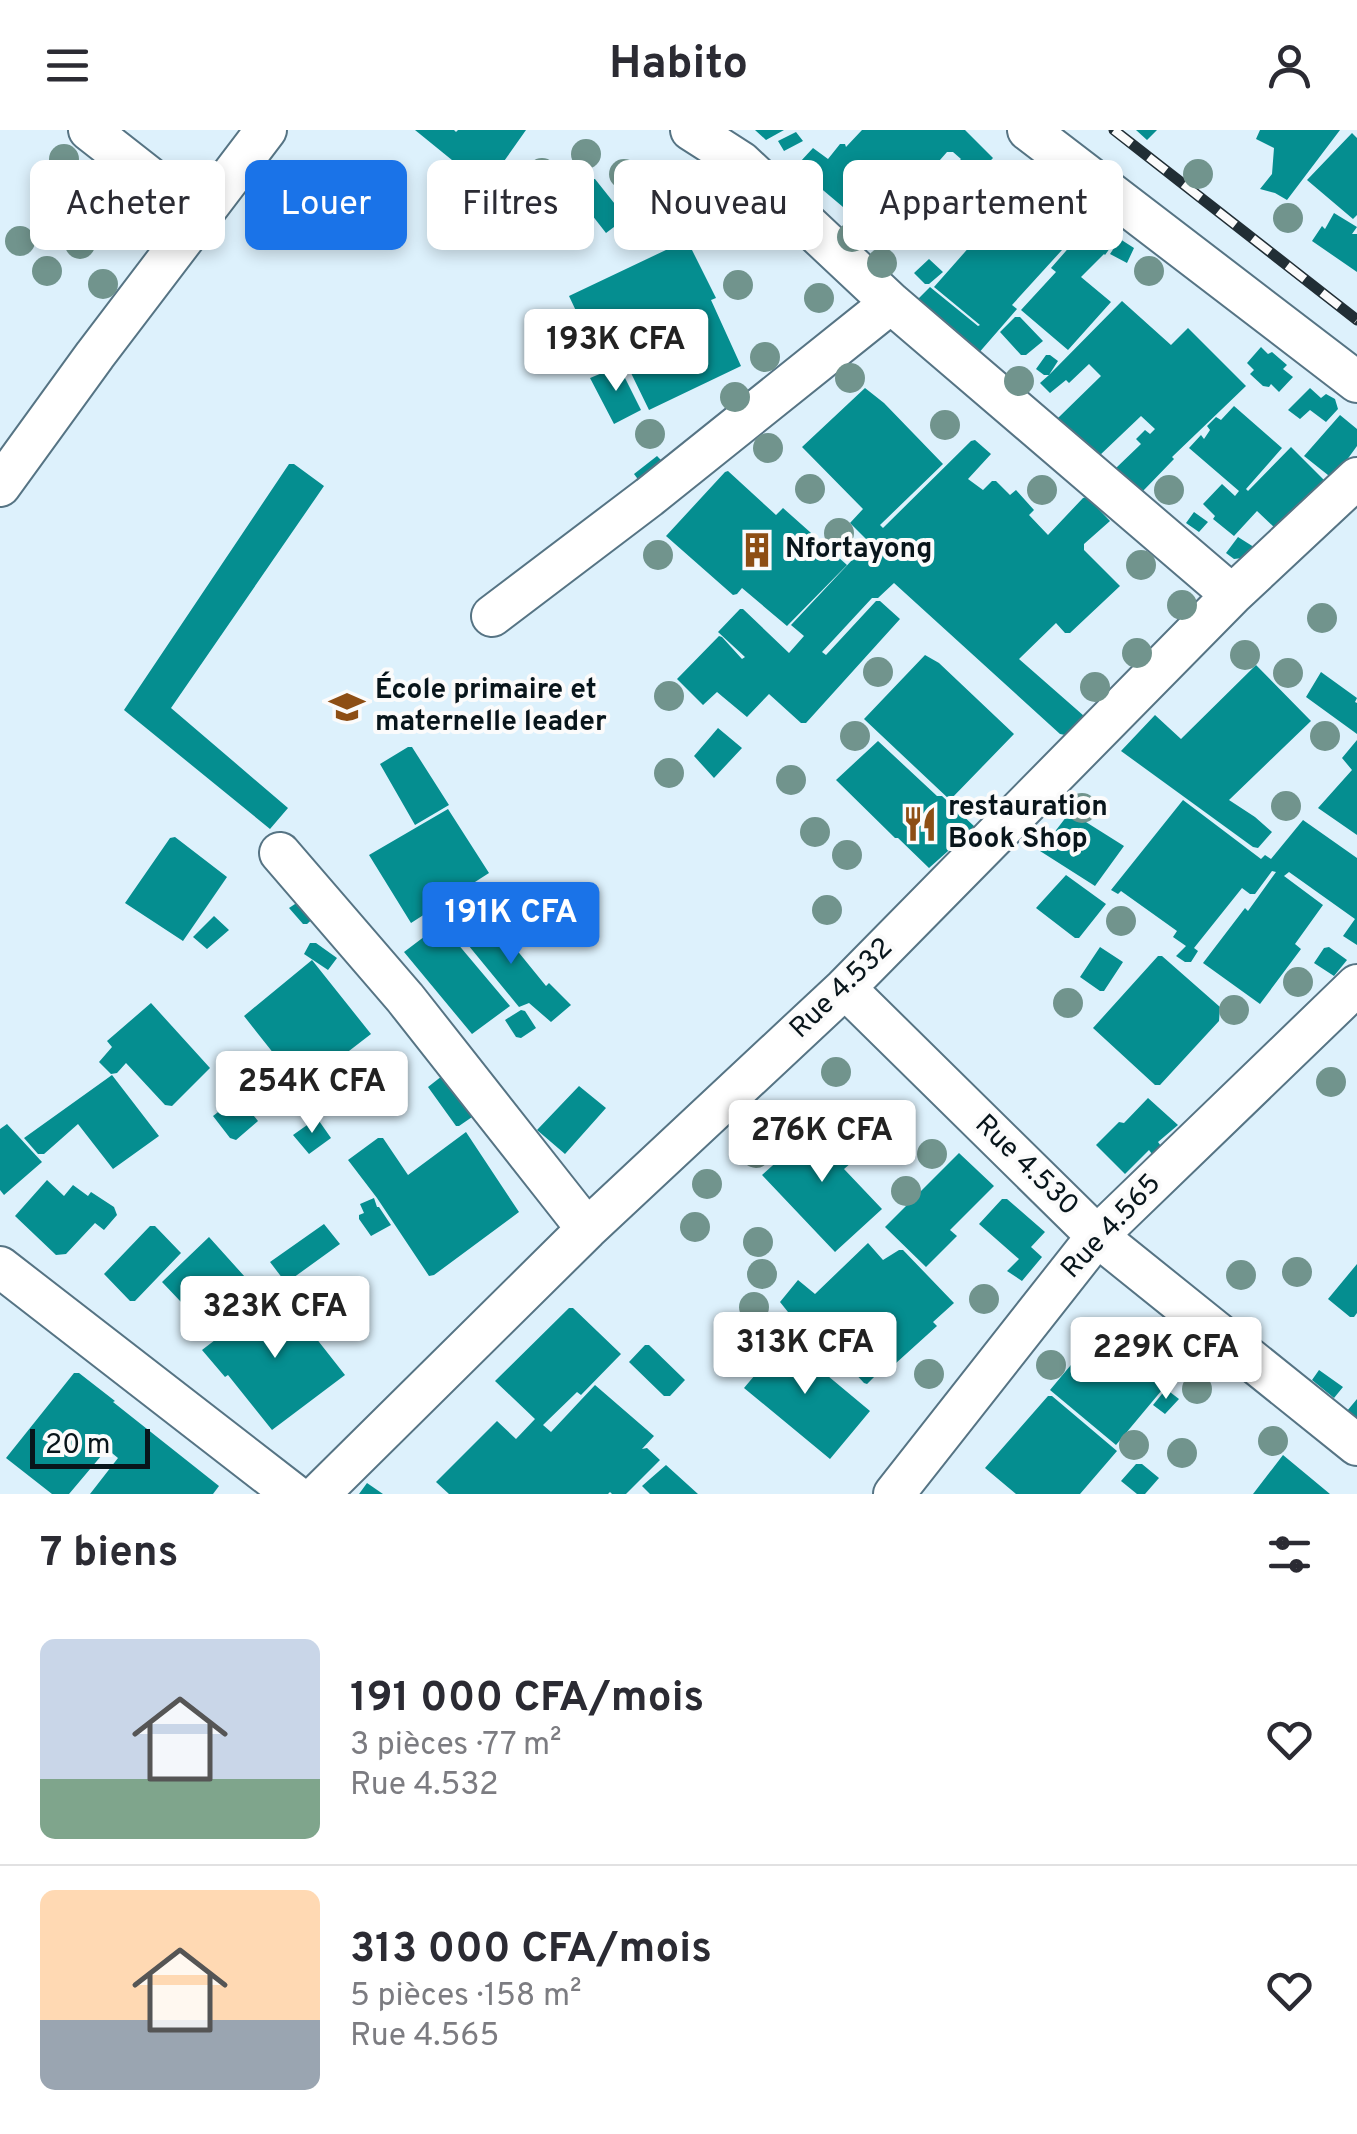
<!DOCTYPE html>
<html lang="fr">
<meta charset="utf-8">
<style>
body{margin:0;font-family:Overpass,sans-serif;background:#f2f2f3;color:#2b2b33;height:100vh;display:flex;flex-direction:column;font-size:38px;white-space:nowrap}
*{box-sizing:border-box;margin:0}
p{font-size:32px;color:#7c7c81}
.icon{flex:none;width:55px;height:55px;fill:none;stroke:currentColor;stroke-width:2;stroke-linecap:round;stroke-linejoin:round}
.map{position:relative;height:1364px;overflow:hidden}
.side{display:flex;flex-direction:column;background:#fff;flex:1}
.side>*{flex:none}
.guide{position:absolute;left:30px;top:30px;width:1298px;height:90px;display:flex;gap:20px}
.scale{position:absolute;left:30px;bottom:25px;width:120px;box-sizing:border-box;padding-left:10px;border:5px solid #08151b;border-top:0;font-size:28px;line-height:35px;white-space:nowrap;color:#08151b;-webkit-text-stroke:8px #fbfbfb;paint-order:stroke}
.price{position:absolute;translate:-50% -85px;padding:0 22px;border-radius:10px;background:#fff;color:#222;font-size:32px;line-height:65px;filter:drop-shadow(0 2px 5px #0008)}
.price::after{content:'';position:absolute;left:50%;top:60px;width:30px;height:22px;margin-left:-15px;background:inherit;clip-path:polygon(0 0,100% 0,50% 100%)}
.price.active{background:#1a73e8;color:#fff}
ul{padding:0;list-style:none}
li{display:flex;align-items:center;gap:30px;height:250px;padding:0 40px}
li+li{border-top:2px solid #e1e1e2}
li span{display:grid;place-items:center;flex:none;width:280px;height:200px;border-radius:15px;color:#555}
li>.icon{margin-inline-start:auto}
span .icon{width:120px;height:120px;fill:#fffc;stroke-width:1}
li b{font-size:42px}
h2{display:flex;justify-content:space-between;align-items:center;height:120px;padding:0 40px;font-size:42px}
.pill{padding:0 35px;border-radius:15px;background:#fff;box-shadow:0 5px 15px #0003;font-size:35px;line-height:90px}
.pill.active{background:#1a73e8;color:#fff}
header{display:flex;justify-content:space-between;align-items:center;height:130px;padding:0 40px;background:#fff;font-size:45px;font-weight:700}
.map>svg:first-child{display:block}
.building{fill:#058e90}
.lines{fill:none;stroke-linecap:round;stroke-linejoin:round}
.street-casing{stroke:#567484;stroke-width:44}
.street{stroke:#fff;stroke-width:40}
.rail-casing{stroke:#212e35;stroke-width:11}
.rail{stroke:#fbfbfb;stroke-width:8;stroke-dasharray:22;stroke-linecap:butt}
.tree{fill:#71948d}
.labels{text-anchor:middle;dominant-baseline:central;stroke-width:8;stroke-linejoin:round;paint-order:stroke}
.poi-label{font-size:28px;font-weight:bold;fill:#08151b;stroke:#fbfbfb;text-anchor:start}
.street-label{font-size:28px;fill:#08151b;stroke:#fbfbfb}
</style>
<header><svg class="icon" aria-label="menu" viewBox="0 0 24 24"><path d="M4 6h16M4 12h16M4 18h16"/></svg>Habito<svg class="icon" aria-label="person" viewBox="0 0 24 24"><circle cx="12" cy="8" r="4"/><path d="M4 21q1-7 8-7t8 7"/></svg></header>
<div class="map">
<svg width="1357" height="1364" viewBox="0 0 1357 1364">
<rect width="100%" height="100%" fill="#ddf1fc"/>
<path class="building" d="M 415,0 L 454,0 L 456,2 L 458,0 L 526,0 L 490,51 L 479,52 Z
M 755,0 L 784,0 L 766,10 Z
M 862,0 L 965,0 L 993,28 L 973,49 L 956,34 L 961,29 L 953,22 L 947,22 L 875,104 L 811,50 L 814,46 L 800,32 L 813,18 L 828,29 L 840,14 L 845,14 L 846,17 Z
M 1136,0 L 1157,0 L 1147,10 Z
M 1260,0 L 1340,0 L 1287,70 L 1275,63 L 1260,59 L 1272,44 L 1274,18 L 1256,9 Z
M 796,2 L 803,11 L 784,21 L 778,11 Z
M 1352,3 L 1357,8 L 1357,85 L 1353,89 L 1307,50 Z
M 954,34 L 973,54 L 969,57 L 993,82 L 954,119 L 911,75 L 925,62 L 922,58 Z
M 590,49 L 595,49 L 626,88 L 606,103 L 574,62 Z
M 1017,63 L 1072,109 L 1012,175 L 1017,179 L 977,225 L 916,171 L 930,157 L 978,196 L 980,195 L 934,157 Z
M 1334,83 L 1357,97 L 1352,104 L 1357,104 L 1357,142 L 1312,111 L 1322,96 L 1325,99 Z
M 1090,88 L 1094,88 L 1118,107 L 1105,125 L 1104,124 L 1081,147 L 1111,172 L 1068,220 L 1021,180 L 1056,142 L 1051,138 L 1080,105 L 1078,103 Z
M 1120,109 L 1134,118 L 1127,133 L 1110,124 Z
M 687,110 L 716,168 L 711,170 L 741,236 L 649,280 L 614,208 L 593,217 L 569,166 Z
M 929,129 L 943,142 L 929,154 L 925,154 L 914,143 Z
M 1122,171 L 1171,215 L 1188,198 L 1246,256 L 1172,327 L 1174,329 L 1142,362 L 1116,338 L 1141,314 L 1136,309 L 1145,300 L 1150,304 L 1155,299 L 1141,286 L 1099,326 L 1058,288 L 1101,246 L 1089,234 L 1069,253 L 1066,250 L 1050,263 L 1040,253 L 1049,245 L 1044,245 L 1036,239 L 1046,225 L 1050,225 L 1058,231 L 1049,245 Z
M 1015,187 L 1020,187 L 1043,211 L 1026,225 L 1021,225 L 1000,202 Z
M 1261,217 L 1268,224 L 1272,222 L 1287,235 L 1283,239 L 1293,247 L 1279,262 L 1271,254 L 1269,257 L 1263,256 L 1250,244 L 1254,240 L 1247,233 Z
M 619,236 L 641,280 L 614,294 L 590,248 Z
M 865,258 L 884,273 L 943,334 L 880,395 L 883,398 L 971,311 L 975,310 L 991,324 L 968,349 L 983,360 L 992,351 L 996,351 L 1010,365 L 1016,360 L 1034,380 L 1029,385 L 1048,405 L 1083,368 L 1087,367 L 1110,391 L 1084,414 L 1084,420 L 1120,456 L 1070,503 L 1065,503 L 1056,493 L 1019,529 L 1084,586 L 1065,605 L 1060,604 L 894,453 L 878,468 L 872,468 L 822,522 L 826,525 L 876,471 L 880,471 L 900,489 L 806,593 L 801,593 L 769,564 L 747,587 L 717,562 L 703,575 L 677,549 L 719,506 L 722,507 L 742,529 L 745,527 L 718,502 L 740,479 L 743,479 L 789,523 L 804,506 L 791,495 L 869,412 L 850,393 L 863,379 L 802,317 Z
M 1310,258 L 1321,268 L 1326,264 L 1335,269 L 1338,279 L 1326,292 L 1310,280 L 1300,289 L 1288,280 Z
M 1234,276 L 1282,318 L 1246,359 L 1248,361 L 1291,317 L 1326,352 L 1277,400 L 1257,381 L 1234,406 L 1213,389 L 1215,386 L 1203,374 L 1222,354 L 1235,366 L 1239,361 L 1189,318 L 1201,305 L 1204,309 L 1210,300 L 1207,296 L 1216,287 L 1221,290 Z
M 1340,285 L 1357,299 L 1357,316 L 1333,349 L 1304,326 Z
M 657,326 L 671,340 L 646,360 L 634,344 Z
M 289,334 L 294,334 L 324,356 L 171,578 L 288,678 L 270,699 L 124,580 Z
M 728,341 L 776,385 L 783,378 L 847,435 L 787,496 L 742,458 L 737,464 L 733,465 L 666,406 L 725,342 Z
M 1194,382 L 1208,392 L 1199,402 L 1186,393 Z
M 1238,407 L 1257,419 L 1251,427 L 1234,429 L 1226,423 Z
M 925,525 L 939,533 L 1014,604 L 950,670 L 864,589 Z
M 1256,535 L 1311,591 L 1229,670 L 1255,687 L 1272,702 L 1258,718 L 1253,717 L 1121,621 L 1155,585 L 1181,609 Z
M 1321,542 L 1357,568 L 1355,572 L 1357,573 L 1357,604 L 1306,567 Z
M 718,598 L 742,618 L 714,648 L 694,626 Z
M 1357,610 L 1357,705 L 1318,678 L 1352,640 L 1342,628 Z
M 878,611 L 937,666 L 942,666 L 975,697 L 929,738 L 898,708 L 895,708 L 836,650 Z
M 408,617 L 412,617 L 449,675 L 415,695 L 380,634 Z
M 1183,670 L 1261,729 L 1265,725 L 1271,729 L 1303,690 L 1357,728 L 1357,815 L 1343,806 L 1355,789 L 1289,742 L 1284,746 L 1323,775 L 1295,814 L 1301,819 L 1260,874 L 1203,833 L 1245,778 L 1248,781 L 1276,742 L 1272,741 L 1255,764 L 1250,764 L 1242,758 L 1194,818 L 1198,821 L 1191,832 L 1185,832 L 1176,826 L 1186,816 L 1173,807 L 1177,801 L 1121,761 L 1118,764 L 1111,760 Z
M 448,679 L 489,743 L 411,793 L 369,725 Z
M 1070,682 L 1124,716 L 1095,756 L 1040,721 Z
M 175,707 L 227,747 L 183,811 L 125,773 L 170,708 Z
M 1066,745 L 1106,774 L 1079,808 L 1075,808 L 1036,778 Z
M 301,770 L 317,785 L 307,794 L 303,794 L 289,778 Z
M 470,782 L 474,782 L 483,792 L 489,786 L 546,856 L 549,853 L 571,875 L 551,892 L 529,873 L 519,877 L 464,810 L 468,805 L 457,794 Z
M 214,786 L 229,800 L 207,819 L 193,807 Z
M 441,794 L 510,876 L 472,904 L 404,822 Z
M 310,813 L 316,813 L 337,828 L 328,840 L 304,824 Z
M 1100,817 L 1123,832 L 1104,861 L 1100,861 L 1080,847 Z
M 1329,817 L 1347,830 L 1334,846 L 1314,833 L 1324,818 Z
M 1158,826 L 1162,826 L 1220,877 L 1219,891 L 1160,955 L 1155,955 L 1093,898 Z
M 312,830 L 371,904 L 301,958 L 244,886 Z
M 151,873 L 210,938 L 172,976 L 165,975 L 126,933 L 117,943 L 111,944 L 99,932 L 112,917 L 107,911 Z
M 521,880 L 525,881 L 536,898 L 521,908 L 516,907 L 505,890 Z
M 112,945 L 159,1006 L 113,1039 L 78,994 L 44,1024 L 38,1024 L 24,1008 Z
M 442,946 L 475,985 L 459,996 L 456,996 L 428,957 Z
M 579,956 L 606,978 L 565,1024 L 537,1000 Z
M 256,964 L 270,978 L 260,986 L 248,973 Z
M 1148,968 L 1178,995 L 1158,1012 L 1161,1016 L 1152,1024 L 1149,1020 L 1125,1044 L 1096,1015 L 1119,992 L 1124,993 Z
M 240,969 L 258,991 L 236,1010 L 230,1008 L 213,986 L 231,972 Z
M 811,978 L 819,978 L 828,987 L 825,990 L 828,993 L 822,998 L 851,1033 L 844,1039 L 882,1079 L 835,1122 L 762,1045 L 812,1000 L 801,988 Z
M 317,988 L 331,1008 L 309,1024 L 293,1005 Z
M 7,994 L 42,1032 L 4,1065 L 0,1060 L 0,999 Z
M 466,1002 L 519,1082 L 434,1145 L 429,1146 L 377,1068 L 348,1030 L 378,1008 L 383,1008 L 408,1045 Z
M 959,1023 L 994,1056 L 950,1100 L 957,1106 L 926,1137 L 885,1097 Z
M 47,1050 L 64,1066 L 73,1055 L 88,1066 L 91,1062 L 114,1077 L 117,1085 L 104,1100 L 95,1093 L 66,1124 L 56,1125 L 15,1086 Z
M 374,1068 L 377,1077 L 379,1077 L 391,1095 L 371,1106 L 359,1089 L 359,1085 L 364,1083 L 360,1074 Z
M 1002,1069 L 1007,1069 L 1045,1102 L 1031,1117 L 1042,1127 L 1022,1151 L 1007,1141 L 1019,1129 L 979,1094 Z
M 324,1094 L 340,1114 L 286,1153 L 270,1132 Z
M 150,1096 L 155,1096 L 181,1123 L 135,1171 L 130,1171 L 104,1144 Z
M 209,1107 L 245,1147 L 225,1168 L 226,1171 L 201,1193 L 162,1152 Z
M 868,1113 L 883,1130 L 899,1120 L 903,1120 L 954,1173 L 933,1192 L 937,1196 L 885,1243 L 881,1240 L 867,1254 L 864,1253 L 815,1200 L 812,1203 L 792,1187 L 780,1172 L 798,1150 L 815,1164 Z
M 1357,1134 L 1357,1183 L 1354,1187 L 1350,1187 L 1328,1169 Z
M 279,1161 L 345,1245 L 272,1300 L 228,1245 L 225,1247 L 202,1220 Z
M 569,1178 L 573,1178 L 621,1224 L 581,1265 L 577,1262 L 543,1295 L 551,1302 L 595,1255 L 654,1306 L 642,1319 L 647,1318 L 660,1330 L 626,1364 L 612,1364 L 610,1362 L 608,1364 L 449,1364 L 436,1352 L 497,1291 L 516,1309 L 535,1289 L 495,1251 Z
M 1111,1187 L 1177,1242 L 1116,1315 L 1050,1260 Z
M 789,1191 L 809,1204 L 798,1217 L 778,1202 Z
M 776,1206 L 780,1206 L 870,1281 L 830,1329 L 744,1258 L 760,1239 L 753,1234 Z
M 645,1215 L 649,1215 L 685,1250 L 670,1266 L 664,1266 L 629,1232 Z
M 1319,1240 L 1343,1257 L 1334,1268 L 1312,1250 Z
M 74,1243 L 79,1243 L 115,1271 L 113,1272 L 219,1356 L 213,1364 L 90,1364 L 118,1328 L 107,1319 L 69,1364 L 52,1364 L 6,1328 Z
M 1166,1259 L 1179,1269 L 1165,1284 L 1153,1275 Z
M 1048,1266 L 1052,1266 L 1117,1321 L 1080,1364 L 1016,1364 L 985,1338 Z
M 1357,1269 L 1357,1288 L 1347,1281 Z
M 1283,1325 L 1330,1364 L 1253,1364 Z
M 1136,1334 L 1142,1334 L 1159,1348 L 1145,1364 L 1137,1364 L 1121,1351 Z
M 666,1335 L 698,1364 L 650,1364 L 642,1356 Z
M 367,1353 L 383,1364 L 359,1364 Z"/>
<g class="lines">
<defs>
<path id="street" d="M 89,0 L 200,87
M 691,0 L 741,32 L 891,173 L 1232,465
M 1028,0 L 1357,252
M 0,356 L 95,225 L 266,0
M 492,486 L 649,367 L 891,173
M 280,723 L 405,868 L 587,1099
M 845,858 L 1097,1106 L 1357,1315
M 0,1137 L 293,1364
M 319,1364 L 587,1099 L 845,858 L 1232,465 L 1357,348
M 894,1364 L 1097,1106 L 1357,855"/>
</defs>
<use href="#street" class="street-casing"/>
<use href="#street" class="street"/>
<defs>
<path id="rail" d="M 1114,0 L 1357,190"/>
</defs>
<use href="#rail" class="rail-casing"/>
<use href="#rail" class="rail"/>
</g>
<g class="tree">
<circle cx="586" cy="24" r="15"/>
<circle cx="64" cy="29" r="15"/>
<circle cx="542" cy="43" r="15"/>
<circle cx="624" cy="44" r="15"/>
<circle cx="1198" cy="44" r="15"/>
<circle cx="94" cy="45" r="15"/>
<circle cx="1288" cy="88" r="15"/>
<circle cx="513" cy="97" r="15"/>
<circle cx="852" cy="107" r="15"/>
<circle cx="20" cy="111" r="15"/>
<circle cx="80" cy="114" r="15"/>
<circle cx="882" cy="133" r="15"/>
<circle cx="47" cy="141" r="15"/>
<circle cx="1149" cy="141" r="15"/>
<circle cx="103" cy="154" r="15"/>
<circle cx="738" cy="155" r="15"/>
<circle cx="819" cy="168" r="15"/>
<circle cx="765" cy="227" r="15"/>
<circle cx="850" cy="248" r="15"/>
<circle cx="1019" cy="251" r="15"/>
<circle cx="735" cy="267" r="15"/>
<circle cx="945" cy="295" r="15"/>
<circle cx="650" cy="304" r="15"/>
<circle cx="768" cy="318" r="15"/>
<circle cx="810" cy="359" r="15"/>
<circle cx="1042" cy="360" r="15"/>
<circle cx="1169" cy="360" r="15"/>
<circle cx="839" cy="403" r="15"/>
<circle cx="658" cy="425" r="15"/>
<circle cx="1141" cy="435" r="15"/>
<circle cx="1182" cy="475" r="15"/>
<circle cx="1322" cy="488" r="15"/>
<circle cx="1137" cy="523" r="15"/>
<circle cx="1245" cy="525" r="15"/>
<circle cx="878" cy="542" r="15"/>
<circle cx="1288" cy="543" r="15"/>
<circle cx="1095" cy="557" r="15"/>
<circle cx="669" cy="566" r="15"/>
<circle cx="855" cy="606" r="15"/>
<circle cx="1325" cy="606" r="15"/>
<circle cx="669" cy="643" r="15"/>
<circle cx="791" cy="650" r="15"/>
<circle cx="1286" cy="676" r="15"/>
<circle cx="1082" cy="678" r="15"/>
<circle cx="815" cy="702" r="15"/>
<circle cx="847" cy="725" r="15"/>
<circle cx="827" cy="780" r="15"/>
<circle cx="1121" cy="791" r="15"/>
<circle cx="1298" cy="852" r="15"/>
<circle cx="1068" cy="873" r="15"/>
<circle cx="1234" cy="880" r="15"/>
<circle cx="836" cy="942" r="15"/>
<circle cx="1331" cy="952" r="15"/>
<circle cx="889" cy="987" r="15"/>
<circle cx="783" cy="996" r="15"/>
<circle cx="756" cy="1023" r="15"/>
<circle cx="932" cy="1024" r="15"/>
<circle cx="707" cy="1054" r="15"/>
<circle cx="906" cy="1061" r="15"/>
<circle cx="695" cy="1097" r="15"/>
<circle cx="758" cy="1112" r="15"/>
<circle cx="1297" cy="1142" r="15"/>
<circle cx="762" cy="1144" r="15"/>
<circle cx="1241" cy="1145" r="15"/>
<circle cx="984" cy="1169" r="15"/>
<circle cx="754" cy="1177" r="15"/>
<circle cx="1150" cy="1205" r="15"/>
<circle cx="1051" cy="1235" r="15"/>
<circle cx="929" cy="1244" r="15"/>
<circle cx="1197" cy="1259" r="15"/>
<circle cx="1273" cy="1311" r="15"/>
<circle cx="1134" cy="1315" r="15"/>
<circle cx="1182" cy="1323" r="15"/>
</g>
<defs>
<symbol id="building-bare" viewBox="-9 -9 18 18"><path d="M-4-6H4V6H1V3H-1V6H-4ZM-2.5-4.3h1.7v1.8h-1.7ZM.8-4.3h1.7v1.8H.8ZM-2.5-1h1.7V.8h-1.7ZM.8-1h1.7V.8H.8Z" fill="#8d4e14" stroke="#fbfbfb" stroke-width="2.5" paint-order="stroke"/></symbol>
<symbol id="school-bare" viewBox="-9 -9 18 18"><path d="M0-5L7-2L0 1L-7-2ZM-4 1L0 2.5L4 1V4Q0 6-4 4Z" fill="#8d4e14" stroke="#fbfbfb" stroke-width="2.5" paint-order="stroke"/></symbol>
<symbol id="restaurant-bare" viewBox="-9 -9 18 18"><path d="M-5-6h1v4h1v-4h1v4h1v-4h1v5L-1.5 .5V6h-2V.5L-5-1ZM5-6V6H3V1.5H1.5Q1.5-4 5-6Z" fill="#8d4e14" stroke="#fbfbfb" stroke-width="2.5" paint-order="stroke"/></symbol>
</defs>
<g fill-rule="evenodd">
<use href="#building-bare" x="732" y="395" width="50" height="50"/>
<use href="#school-bare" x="322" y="552" width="50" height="50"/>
<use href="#restaurant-bare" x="895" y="669" width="50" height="50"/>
</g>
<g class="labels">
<g class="poi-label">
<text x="785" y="420">Nfortayong</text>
<text x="375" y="561">École primaire et<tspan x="375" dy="32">maternelle leader</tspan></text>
<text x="948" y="678">restauration<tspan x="948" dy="32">Book Shop</tspan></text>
</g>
<g class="street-label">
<text transform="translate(842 859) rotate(-44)">Rue 4.532</text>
<text transform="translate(1026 1036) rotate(44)">Rue 4.530</text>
<text transform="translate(1112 1097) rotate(-47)">Rue 4.565</text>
</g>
</g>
</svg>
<div class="scale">20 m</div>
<b class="price" style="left:616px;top:264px">193K CFA</b>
<b class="price active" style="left:511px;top:837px">191K CFA</b>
<b class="price" style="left:312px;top:1006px">254K CFA</b>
<b class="price" style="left:822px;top:1055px">276K CFA</b>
<b class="price" style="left:275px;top:1231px">323K CFA</b>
<b class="price" style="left:805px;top:1267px">313K CFA</b>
<b class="price" style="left:1166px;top:1272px">229K CFA</b>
<div class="guide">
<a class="pill">Acheter</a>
<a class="pill active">Louer</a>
<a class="pill">Filtres</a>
<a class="pill">Nouveau</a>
<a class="pill">Appartement</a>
</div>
</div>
<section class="side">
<h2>7 biens<svg class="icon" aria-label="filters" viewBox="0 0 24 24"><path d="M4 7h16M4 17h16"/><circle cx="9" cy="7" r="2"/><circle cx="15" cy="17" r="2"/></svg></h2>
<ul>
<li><span style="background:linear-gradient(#c9d6e8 70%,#7fa58c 0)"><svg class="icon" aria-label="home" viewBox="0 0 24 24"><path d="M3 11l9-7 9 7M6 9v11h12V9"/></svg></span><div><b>191 000 CFA/mois</b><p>3 pièces · 77 m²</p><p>Rue 4.532</p></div><svg class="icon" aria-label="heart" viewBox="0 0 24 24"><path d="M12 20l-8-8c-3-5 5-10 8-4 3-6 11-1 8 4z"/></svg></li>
<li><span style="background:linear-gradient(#ffd9b3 65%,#9aa5b1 0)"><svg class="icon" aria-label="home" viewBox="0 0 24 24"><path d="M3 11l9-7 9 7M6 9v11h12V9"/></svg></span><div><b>313 000 CFA/mois</b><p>5 pièces · 158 m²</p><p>Rue 4.565</p></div><svg class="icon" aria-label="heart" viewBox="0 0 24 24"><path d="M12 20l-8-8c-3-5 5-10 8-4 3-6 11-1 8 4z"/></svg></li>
</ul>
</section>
